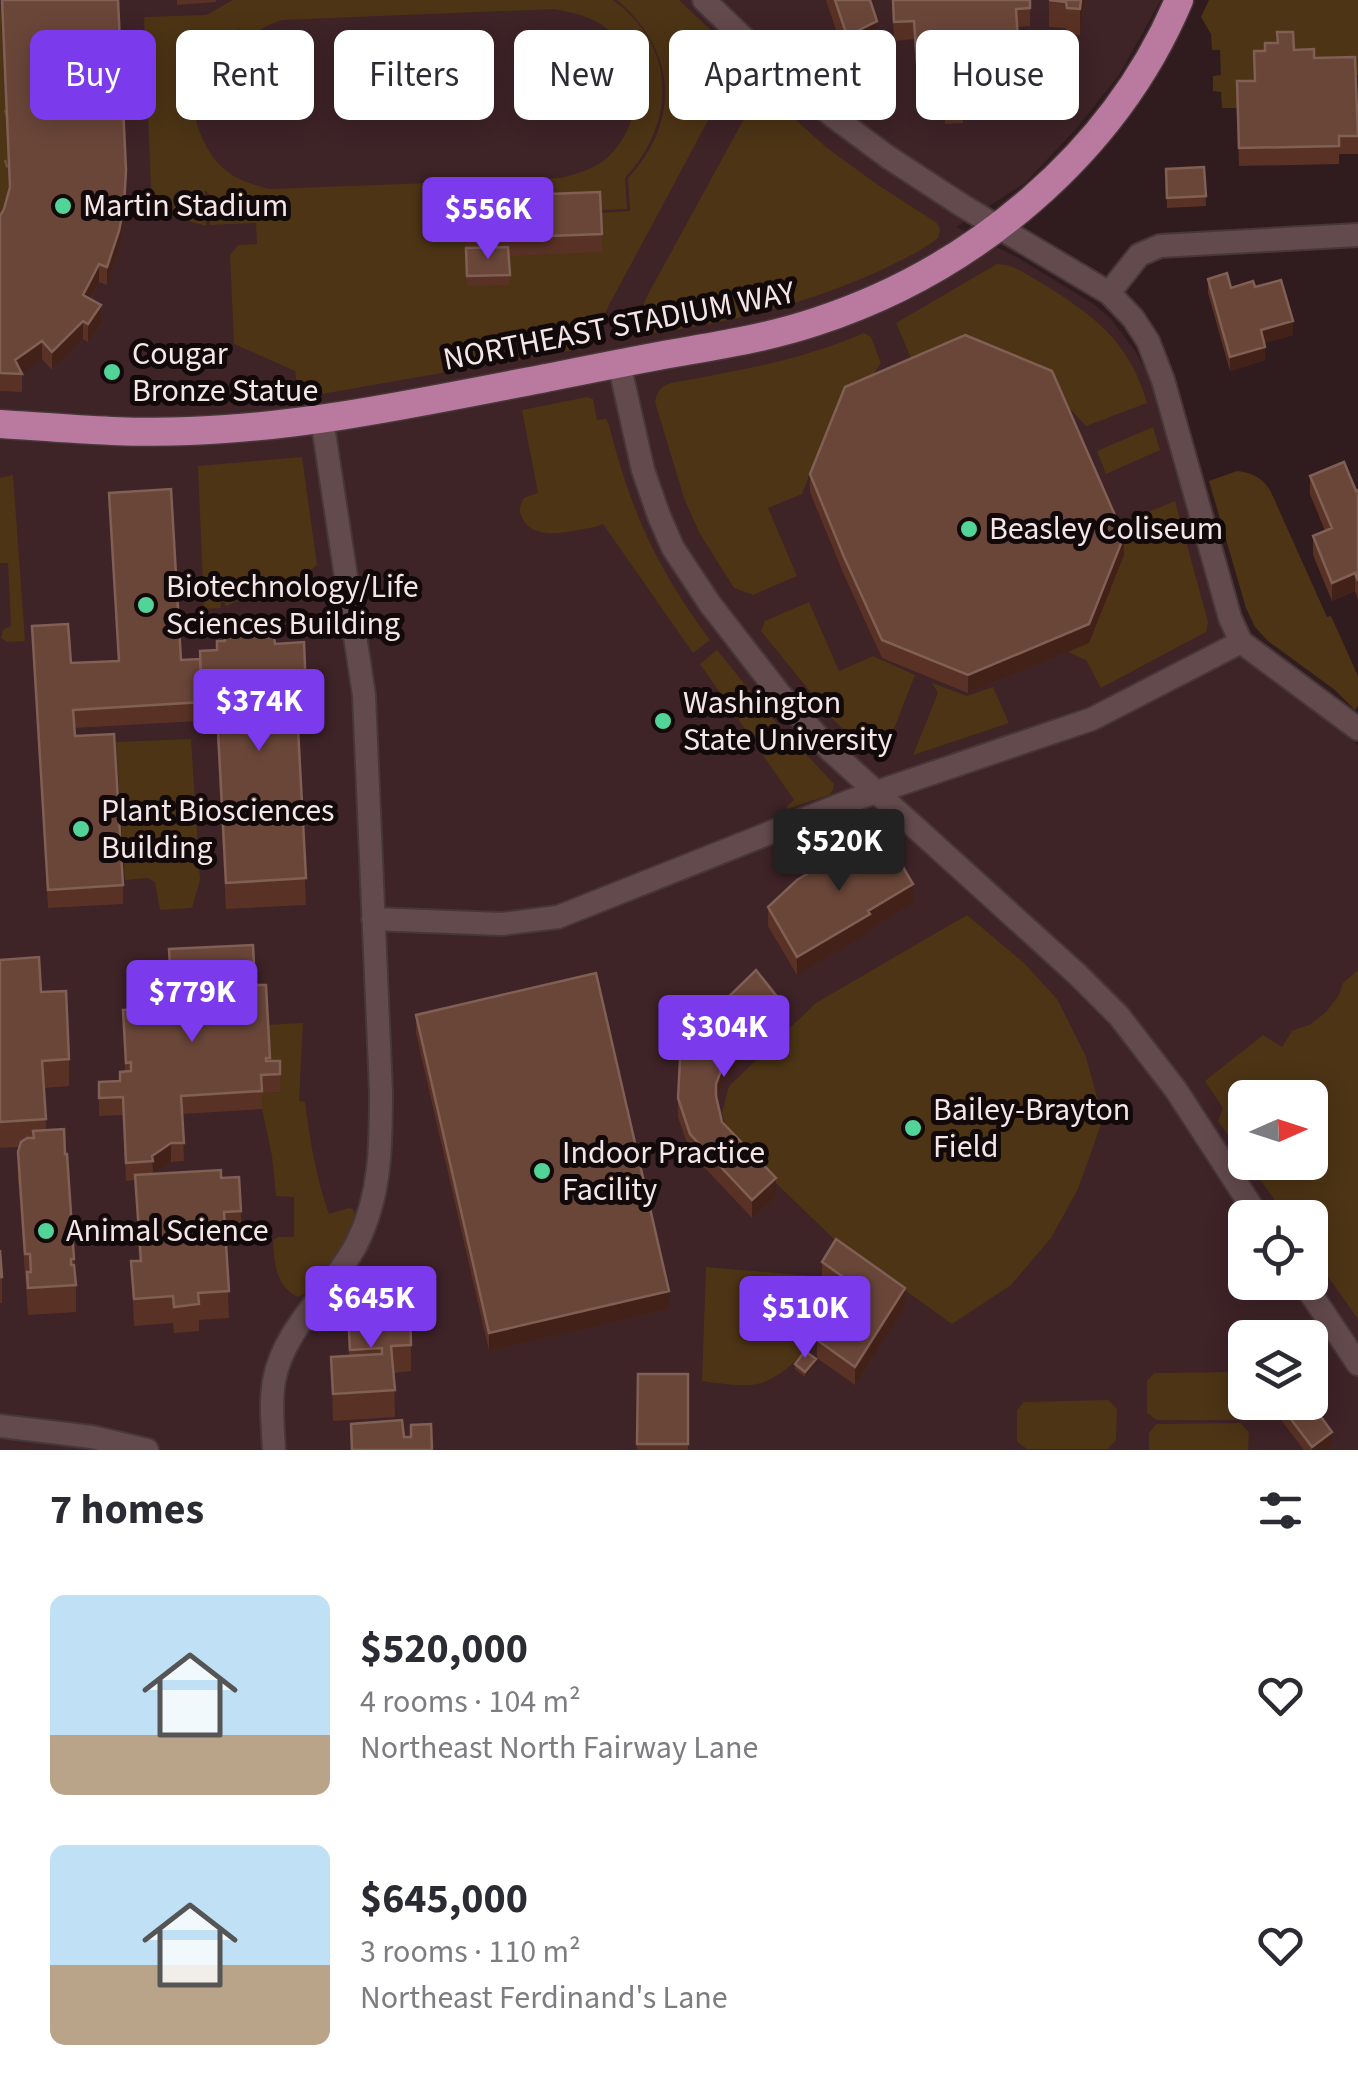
<!DOCTYPE html>
<meta charset="utf-8">
<style>
body{margin:0;font-family:"Source Sans 3",sans-serif;background:#f7f7f7;color:#2b2b33;height:100vh;display:flex;flex-direction:column;font-size:38px;white-space:nowrap}
*{box-sizing:border-box;margin:0}
p{font-size:32px;color:#7c7c81}
.icon{flex:none;width:55px;height:55px;fill:none;stroke:currentColor;stroke-width:2;stroke-linecap:round;stroke-linejoin:round}
.map{position:relative;height:1450px;overflow:hidden}
.drawer{display:flex;flex-direction:column;background:#fff;flex:1}
.drawer>*{flex:none}
.hud{position:absolute;left:30px;top:30px;width:1300px;height:90px;display:flex;gap:20px}
.needle{width:65px;rotate:87deg}
.fabs{position:absolute;left:1228px;top:1080px;display:grid;gap:20px}
.fabs a{display:grid;place-items:center;width:100px;height:100px;border-radius:15px;background:#fff;box-shadow:0 5px 25px #0003;font-size:50px}
.price{position:absolute;translate:-50% -85px;padding:0 22px;border-radius:10px;background:#7c3aed;color:#fff;font-size:32px;line-height:65px;filter:drop-shadow(0 2px 5px #0008)}
.price::after{content:'';position:absolute;left:50%;top:60px;width:30px;height:22px;margin-left:-15px;background:inherit;clip-path:polygon(0 0,100% 0,50% 100%)}
.price.selected{background:#222;color:#fff}
ul{padding:0;list-style:none}
li{display:flex;align-items:center;gap:30px;height:250px;padding:0 50px}
li span{display:grid;place-items:center;flex:none;width:280px;height:200px;border-radius:15px;color:#555}
li>.icon{margin-inline-start:auto}
span .icon{width:120px;height:120px;fill:#fffc;stroke-width:1}
li b{font-size:42px}
h2{display:flex;justify-content:space-between;align-items:center;height:120px;padding:0 50px;font-size:42px}
.tag{padding:0 35px;border-radius:15px;background:#fff;box-shadow:0 5px 25px #0003;font-size:35px;line-height:90px}
.tag.selected{background:#7c3aed;color:#fff}
.map>svg:first-child{display:block}
.built{fill:#3e2327;fill-rule:evenodd}
.grass{fill:#4d3415;fill-rule:evenodd}
.park{fill:url(#park-tufts)}
.lines{fill:none;stroke-linecap:round;stroke-linejoin:round}
.minor-casing{stroke:#483739;stroke-width:26}
.major-casing{stroke:#483739;stroke-width:31}
.minor{stroke:#634a4d;stroke-width:22}
.major{stroke:#ba7a9f;stroke-width:28}
.wall{fill:#5a3225}
.shaded-wall{fill:#422119}
.building{fill:#6a4639;stroke:#805f54;stroke-width:2.5}
.poi-dot{fill:#52d397;stroke:#12090a;stroke-width:4}
.labels{text-anchor:middle;dominant-baseline:central;stroke-width:10;stroke-linejoin:round;paint-order:stroke}
.poi-label{font-size:32px;fill:#f4e5e6;stroke:#12090a;text-anchor:start}
.street-label{font-size:32px;fill:#f4e5e6;stroke:#12090a}
</style>
<div class="map">
<svg width="1358" height="1450" viewBox="0 0 1358 1450">
<defs>
<pattern id="park-tufts" width="24" height="20" patternUnits="userSpaceOnUse" patternTransform="scale(2.5)"><rect width="24" height="20" fill="#4d3415"/><path d="M3 7l-1-3M5 7V3M7 7l1-3M15 17l-1-3M17 17v-4M19 17l1-3" fill="none" stroke="#675137"/></pattern>
</defs>
<rect width="100%" height="100%" fill="#301c1e"/>
<path class="built" d="M 0,0 L 1161,0 L 1119,75 L 1075,130 L 1025,183 L 956,227 L 1018,258 L 1095,305 L 1111,319 L 1135,351 L 1151,380 L 1219,625 L 1251,664 L 1358,745 L 1358,1450 L 0,1450 ZM 1245,1098 L 1310,1098 L 1310,1162 L 1245,1162 ZM 1245,1218 L 1310,1218 L 1310,1282 L 1245,1282 ZM 1245,1338 L 1310,1338 L 1310,1402 L 1245,1402 Z"/>
<path class="grass" d="M 233,0 L 613,0 C 677,47 677,121 625,178 L 627,209 L 465,215 L 508,256 L 600,213 L 630,211 L 628,178 C 681,121 677,51 617,0 L 679,0 L 741,59 L 607,309 L 590,347 L 299,398 L 295,371 L 234,344 L 230,255 L 238,245 L 257,244 L 256,223 L 210,225 L 209,194 L 205,190 L 206,226 L 152,211 L 144,17 L 206,15 ZM 555,9 C 573,13 591,16 606,28 C 643,59 645,121 610,155 C 597,168 579,173 561,178 L 269,189 C 251,184 233,179 220,165 C 197,141 180,89 208,62 C 215,55 226,50 235,44 L 229,35 L 241,27 L 237,31 L 243,39 L 271,24 L 282,20 Z
M 1209,0 L 1358,0 L 1358,75 L 1314,77 L 1255,99 L 1237,99 L 1237,108 L 1222,108 L 1221,92 L 1213,91 L 1213,76 L 1221,75 L 1220,50 L 1212,50 L 1211,34 L 1201,17 Z
M 769,96 L 827,148 L 878,185 L 937,223 L 940,229 L 938,238 C 920,252 898,262 877,272 C 806,304 729,323 653,333 C 642,322 640,313 646,298 L 751,106 L 758,99 Z
M 997,264 C 1013,264 1026,274 1040,282 C 1093,315 1129,340 1147,403 L 1086,426 L 1069,408 L 1055,385 L 954,345 L 911,358 L 896,323 Z
M 864,333 L 871,337 L 881,363 L 860,393 L 838,402 L 802,494 L 768,508 L 797,576 L 753,595 L 734,588 L 700,534 L 684,498 L 655,402 C 657,391 660,387 671,383 C 737,371 802,360 864,333 Z
M 587,397 L 593,399 L 597,420 L 606,419 L 609,425 C 631,512 657,568 710,640 L 693,653 L 603,524 L 595,527 C 574,530 537,542 524,521 C 518,512 519,507 524,498 L 538,493 L 522,410 Z
M 1153,427 L 1160,450 L 1106,474 L 1097,451 Z
M 302,457 L 317,565 C 289,590 257,588 227,606 L 225,605 L 224,591 L 220,590 L 221,608 L 204,609 L 198,466 Z
M 1237,471 C 1253,473 1261,477 1270,490 L 1327,617 L 1331,616 L 1358,676 L 1358,706 L 1355,710 L 1335,690 L 1268,641 L 1255,627 L 1246,608 L 1209,481 Z
M 13,475 L 25,641 L 7,642 L 1,638 L 3,630 L 11,626 L 8,563 L 0,563 L 0,478 Z
M 1175,501 L 1208,622 L 1206,632 L 1101,688 L 1086,660 L 1068,652 L 1089,642 L 1124,555 L 1119,528 L 1121,523 Z
M 809,602 L 839,671 L 873,656 L 915,675 L 883,757 L 868,754 L 830,716 L 761,631 L 765,621 Z
M 717,650 L 774,720 L 834,784 L 833,790 L 829,795 L 787,809 L 787,806 L 794,800 L 700,664 Z
M 932,683 L 967,696 L 993,687 L 1009,723 L 913,755 L 938,693 Z
M 191,739 L 200,880 L 192,908 L 160,910 L 155,882 L 147,878 L 125,880 L 116,742 Z
M 967,915 L 1024,963 L 1057,999 L 1086,1057 L 1103,1119 L 1078,1189 L 1051,1238 L 1011,1285 L 952,1324 L 836,1241 L 728,1137 L 722,1113 L 729,1086 L 816,1003 Z
M 1358,970 L 1358,1319 L 1310,1251 L 1310,1218 L 1287,1217 L 1248,1163 L 1310,1162 L 1310,1098 L 1245,1098 L 1245,1159 L 1218,1121 L 1223,1108 L 1205,1081 L 1263,1035 L 1282,1047 L 1292,1031 L 1311,1024 L 1326,1012 L 1339,995 L 1343,983 Z
M 303,1023 L 299,1101 L 305,1102 C 310,1141 316,1177 329,1214 L 349,1208 L 353,1209 L 355,1213 C 350,1240 324,1286 298,1297 C 276,1287 274,1263 273,1240 L 278,1237 L 294,1237 L 294,1197 L 276,1196 L 272,1156 L 262,1109 L 261,1093 L 280,1092 L 266,1080 L 267,1025 Z
M 706,1267 L 812,1276 C 815,1292 819,1308 816,1324 C 812,1351 777,1384 750,1385 C 735,1386 718,1383 702,1381 Z
M 1238,1372 L 1245,1379 C 1245,1396 1250,1407 1238,1420 L 1157,1420 L 1147,1413 L 1147,1381 L 1154,1373 Z
M 1108,1400 L 1117,1409 L 1116,1440 L 1108,1449 L 1027,1449 L 1017,1442 L 1017,1410 L 1024,1402 Z
M 1240,1423 L 1249,1432 L 1248,1450 L 1149,1450 L 1149,1433 L 1156,1424 Z"/>
<path class="park" d="M 0,0 L 10,192 L 0,236 Z"/>
<g class="lines">
<defs>
<path id="minor" d="M 704,0 L 773,66 L 834,117 L 888,157 L 963,206 L 1109,293 L 1133,318 L 1148,341 L 1163,380 L 1230,618 L 1241,642 L 1358,729
M 1109,293 L 1139,255 L 1160,246 L 1358,235
M 619,363 L 643,470 L 659,516 L 673,548 L 710,604 L 779,693 L 830,750 L 1078,975 L 1119,1016 L 1176,1090 L 1259,1218
M 373,919 L 502,924 L 558,917 L 850,801 L 1092,719 L 1241,642
M 1303,1282 L 1358,1364
M 0,1426 L 92,1437 L 147,1450
M 274,1450 C 273,1427 270,1404 274,1381 C 284,1326 333,1290 357,1243 C 381,1195 381,1144 381,1092 L 364,695 L 322,419"/>
<path id="major" d="M 0,424 C 63,428 126,434 189,431 C 308,427 425,401 541,379 C 586,370 630,361 675,353 C 722,345 770,337 815,322 C 972,271 1114,154 1179,0"/>
</defs>
<use href="#minor" class="minor-casing"/>
<use href="#major" class="major-casing"/>
<use href="#minor" class="minor"/>
<use href="#major" class="major"/>
</g>
<path class="wall" d="M 1,0 L 118,0 L 126,188 L 124,224 L 119,249 L 107,285 L 99,282 L 91,299 L 101,323 L 88,342 L 83,339 L 52,370 L 42,359 L 22,373 L 22,392 L 0,391 L 0,216 L 4,209 L 9,189 Z
M 177,0 L 216,0 L 216,2 L 177,5 Z
M 826,0 L 870,0 L 877,47 L 847,63 Z
M 892,0 L 1030,0 L 1030,26 L 1017,27 L 1020,91 L 963,95 L 963,123 L 945,124 L 943,93 L 918,95 L 914,39 L 894,41 Z
M 1049,0 L 1086,0 L 1080,35 L 1067,34 L 1066,28 L 1049,27 Z
M 1294,50 L 1314,58 L 1358,120 L 1358,154 L 1339,154 L 1339,164 L 1239,166 L 1237,81 L 1254,81 Z
M 1204,167 L 1206,206 L 1167,208 L 1166,169 Z
M 464,197 L 602,234 L 602,252 L 509,256 L 510,285 L 467,286 Z
M 1208,279 L 1231,288 L 1255,287 L 1293,335 L 1264,343 L 1265,360 L 1230,371 L 1208,293 Z
M 810,474 L 1124,555 L 1089,643 L 968,693 L 882,658 L 844,575 L 810,492 Z
M 1310,476 L 1356,491 L 1358,490 L 1358,600 L 1355,591 L 1332,601 L 1313,555 L 1313,536 L 1325,531 L 1310,494 Z
M 109,493 L 181,660 L 200,659 L 217,650 L 269,637 L 306,691 L 306,717 L 297,718 L 306,905 L 226,909 L 216,720 L 74,728 L 75,736 L 123,885 L 123,904 L 48,908 L 32,626 L 71,663 L 118,661 Z
M 913,903 L 870,929 L 870,932 L 797,975 L 768,926 L 768,907 Z
M 169,949 L 255,985 L 266,985 L 270,1061 L 280,1061 L 280,1092 L 262,1093 L 262,1109 L 182,1114 L 184,1161 L 171,1162 L 153,1174 L 221,1178 L 241,1211 L 241,1238 L 226,1239 L 229,1318 L 199,1320 L 199,1331 L 174,1333 L 173,1323 L 134,1326 L 131,1261 L 139,1261 L 135,1180 L 126,1181 L 123,1115 L 99,1116 L 99,1082 L 120,1081 L 125,1071 L 123,1010 L 171,1008 Z
M 0,960 L 41,992 L 69,1059 L 69,1086 L 44,1088 L 46,1130 L 65,1154 L 67,1154 L 76,1285 L 76,1312 L 28,1315 L 18,1178 L 20,1147 L 0,1148 Z
M 416,1015 L 669,1309 L 489,1351 L 416,1033 Z
M 782,1022 L 725,1078 L 717,1100 L 722,1122 L 776,1197 L 752,1218 L 690,1152 L 678,1117 L 678,1098 Z
M 0,1250 L 2,1277 L 2,1303 L 0,1303 Z
M 822,1262 L 905,1307 L 855,1385 L 817,1358 L 817,1340 L 844,1296 L 822,1280 Z
M 348,1313 L 411,1345 L 411,1371 L 394,1373 L 395,1417 L 333,1421 L 331,1357 L 349,1356 Z
M 816,1363 L 805,1377 L 795,1369 L 795,1364 Z
M 638,1374 L 688,1374 L 688,1450 L 637,1450 Z
M 1274,1402 L 1310,1402 L 1332,1446 L 1327,1450 L 1304,1450 L 1274,1411 Z"/>
<path class="shaded-wall" d="M 1081,0 L 1086,0 L 1080,35 L 1080,9 Z
M 877,21 L 877,47 L 847,63 L 847,36 Z
M 126,170 L 124,224 L 119,249 L 107,285 L 107,267 Z
M 99,264 L 99,282 L 83,313 L 83,295 Z
M 101,305 L 101,323 L 88,342 L 88,324 Z
M 83,321 L 83,339 L 52,370 L 52,352 Z
M 1293,321 L 1293,335 L 1261,344 L 1261,330 Z
M 42,341 L 42,359 L 21,374 L 15,360 Z
M 1265,347 L 1265,360 L 1230,371 L 1230,357 Z
M 1124,536 L 1124,555 L 1089,643 L 968,693 L 968,675 Z
M 1355,573 L 1355,591 L 1332,601 L 1332,583 Z
M 913,884 L 913,903 L 870,929 L 870,932 L 797,975 L 797,957 Z
M 782,1003 L 782,1022 L 725,1078 L 716,1102 L 716,1084 L 725,1060 Z
M 171,1143 L 171,1162 L 153,1174 L 152,1156 Z
M 776,1178 L 776,1197 L 752,1218 L 752,1200 Z
M 905,1288 L 905,1307 L 855,1385 L 855,1367 Z
M 669,1291 L 669,1309 L 489,1351 L 489,1333 Z
M 816,1359 L 816,1363 L 805,1377 L 805,1372 Z
M 1332,1432 L 1332,1446 L 1327,1450 L 1312,1450 L 1312,1447 Z"/>
<path class="building" d="M 2,0 L 118,0 L 126,170 L 124,206 L 119,231 L 107,267 L 99,264 L 83,295 L 101,305 L 88,324 L 83,321 L 52,352 L 42,341 L 15,360 L 22,374 L 0,373 L 0,216 L 4,209 L 10,187 Z
M 835,0 L 870,0 L 877,21 L 847,36 Z
M 893,0 L 1030,0 L 1030,8 L 1016,9 L 1020,73 L 961,77 L 963,105 L 945,106 L 943,75 L 918,76 L 914,21 L 894,22 Z
M 1049,0 L 1081,0 L 1080,9 L 1067,8 L 1066,2 Z
M 1277,32 L 1293,32 L 1294,50 L 1314,49 L 1314,58 L 1355,57 L 1358,136 L 1339,136 L 1339,146 L 1239,148 L 1237,81 L 1255,81 L 1254,51 L 1265,51 L 1265,43 L 1278,43 Z
M 1204,167 L 1206,196 L 1167,198 L 1166,169 Z
M 600,192 L 602,234 L 466,239 L 464,197 Z
M 508,247 L 510,275 L 467,276 L 466,248 Z
M 1227,273 L 1231,288 L 1253,281 L 1255,287 L 1281,280 L 1293,321 L 1261,330 L 1265,347 L 1230,357 L 1208,279 Z
M 965,335 L 1052,371 L 1124,536 L 1089,624 L 968,675 L 882,640 L 844,557 L 810,474 L 845,387 Z
M 1344,462 L 1356,491 L 1358,490 L 1358,581 L 1355,573 L 1332,583 L 1313,536 L 1332,528 L 1310,476 Z
M 171,489 L 181,660 L 200,659 L 202,702 L 73,710 L 75,736 L 114,734 L 123,885 L 48,890 L 32,626 L 68,624 L 71,663 L 119,661 L 109,493 Z
M 268,630 L 269,637 L 274,637 L 275,644 L 304,642 L 306,691 L 296,691 L 306,878 L 226,883 L 216,693 L 202,694 L 200,651 L 217,650 L 217,641 L 225,641 L 224,632 Z
M 877,832 L 893,859 L 897,857 L 913,884 L 868,911 L 870,914 L 797,957 L 768,907 L 797,880 Z
M 253,945 L 255,985 L 266,985 L 270,1058 L 266,1058 L 266,1061 L 280,1061 L 280,1074 L 261,1075 L 262,1091 L 181,1096 L 184,1143 L 171,1143 L 152,1156 L 153,1161 L 126,1163 L 123,1097 L 99,1098 L 99,1082 L 120,1081 L 120,1072 L 131,1071 L 131,1062 L 126,1063 L 123,1010 L 172,1008 L 169,949 Z
M 39,957 L 41,992 L 66,991 L 69,1059 L 42,1061 L 46,1119 L 0,1122 L 0,960 Z
M 756,970 L 782,1003 L 725,1060 L 716,1084 L 716,1096 L 722,1122 L 776,1178 L 752,1200 L 690,1134 L 678,1098 L 680,1060 L 695,1031 L 705,1020 Z
M 596,973 L 669,1291 L 489,1333 L 416,1015 Z
M 64,1129 L 65,1154 L 67,1154 L 74,1259 L 71,1259 L 71,1265 L 74,1265 L 76,1285 L 28,1288 L 27,1272 L 31,1272 L 30,1254 L 25,1254 L 18,1152 L 21,1142 L 27,1138 L 34,1138 L 33,1131 Z
M 221,1170 L 221,1178 L 239,1177 L 241,1211 L 224,1212 L 229,1291 L 198,1293 L 199,1304 L 174,1307 L 173,1296 L 134,1299 L 131,1261 L 141,1261 L 135,1175 Z
M 836,1239 L 905,1288 L 855,1367 L 817,1340 L 852,1283 L 822,1262 Z
M 0,1250 L 2,1277 L 0,1277 Z
M 410,1308 L 411,1345 L 391,1346 L 395,1390 L 333,1394 L 331,1357 L 382,1354 L 382,1348 L 350,1350 L 348,1313 Z
M 805,1351 L 816,1359 L 805,1372 L 795,1364 Z
M 638,1374 L 688,1374 L 688,1444 L 637,1444 Z
M 1278,1402 L 1310,1402 L 1332,1432 L 1312,1447 Z
M 402,1420 L 404,1437 L 411,1437 L 411,1425 L 431,1424 L 432,1450 L 352,1450 L 351,1424 Z"/>
<g class="poi-dot">
<circle cx="63" cy="206" r="10"/>
<circle cx="112" cy="372" r="10"/>
<circle cx="969" cy="529" r="10"/>
<circle cx="146" cy="605" r="10"/>
<circle cx="663" cy="721" r="10"/>
<circle cx="81" cy="829" r="10"/>
<circle cx="913" cy="1128" r="10"/>
<circle cx="542" cy="1171" r="10"/>
<circle cx="46" cy="1231" r="10"/>
</g>
<g class="labels">
<g class="poi-label">
<text x="83" y="206">Martin Stadium</text>
<text x="132" y="354">Cougar<tspan x="132" dy="37">Bronze Statue</tspan></text>
<text x="989" y="529">Beasley Coliseum</text>
<text x="166" y="587">Biotechnology/Life<tspan x="166" dy="37">Sciences Building</tspan></text>
<text x="683" y="703">Washington<tspan x="683" dy="37">State University</tspan></text>
<text x="101" y="811">Plant Biosciences<tspan x="101" dy="37">Building</tspan></text>
<text x="933" y="1110">Bailey-Brayton<tspan x="933" dy="37">Field</tspan></text>
<text x="562" y="1153">Indoor Practice<tspan x="562" dy="37">Facility</tspan></text>
<text x="66" y="1231">Animal Science</text>
</g>
<g class="street-label">
<text transform="translate(619 326) rotate(-11)">NORTHEAST STADIUM WAY</text>
</g>
</g>
</svg>
<div class="fabs">
<a><svg class="needle" viewBox="-14 -14 28 28"><path d="M0-13l5 13h-10z" fill="#e53935"/><path d="M0 13l5-13h-10z" fill="#7c7c81"/></svg></a>
<a><svg class="icon" aria-label="locate" viewBox="0 0 24 24"><circle cx="12" cy="12" r="6"/><path d="M12 2v4M12 18v4M2 12h4M18 12h4"/></svg></a>
<a><svg class="icon" aria-label="layers" viewBox="0 0 24 24"><path d="M12 4l9 5-9 5-9-5zM3 14l9 5 9-5"/></svg></a>
</div>
<b class="price" style="left:488px;top:262px">$556K</b>
<b class="price" style="left:259px;top:754px">$374K</b>
<b class="price selected" style="left:839px;top:894px">$520K</b>
<b class="price" style="left:192px;top:1045px">$779K</b>
<b class="price" style="left:724px;top:1080px">$304K</b>
<b class="price" style="left:371px;top:1351px">$645K</b>
<b class="price" style="left:805px;top:1361px">$510K</b>
<div class="hud">
<a class="tag selected">Buy</a>
<a class="tag">Rent</a>
<a class="tag">Filters</a>
<a class="tag">New</a>
<a class="tag">Apartment</a>
<a class="tag">House</a>
</div>
</div>
<section class="drawer">
<h2>7 homes<svg class="icon" aria-label="filters" viewBox="0 0 24 24"><path d="M4 7h16M4 17h16"/><circle cx="9" cy="7" r="2"/><circle cx="15" cy="17" r="2"/></svg></h2>
<ul>
<li><span style="background:linear-gradient(#bfe0f5 70%,#b9a48a 0)"><svg class="icon" aria-label="home" viewBox="0 0 24 24"><path d="M3 11l9-7 9 7M6 9v11h12V9"/></svg></span><div><b>$520,000</b><p>4 rooms · 104 m²</p><p>Northeast North Fairway Lane</p></div><svg class="icon" aria-label="heart" viewBox="0 0 24 24"><path d="M12 20l-8-8c-3-5 5-10 8-4 3-6 11-1 8 4z"/></svg></li>
<li><span style="background:linear-gradient(#bfe0f5 60%,#b9a48a 0)"><svg class="icon" aria-label="home" viewBox="0 0 24 24"><path d="M3 11l9-7 9 7M6 9v11h12V9"/></svg></span><div><b>$645,000</b><p>3 rooms · 110 m²</p><p>Northeast Ferdinand's Lane</p></div><svg class="icon" aria-label="heart" viewBox="0 0 24 24"><path d="M12 20l-8-8c-3-5 5-10 8-4 3-6 11-1 8 4z"/></svg></li>
</ul>
</section>
